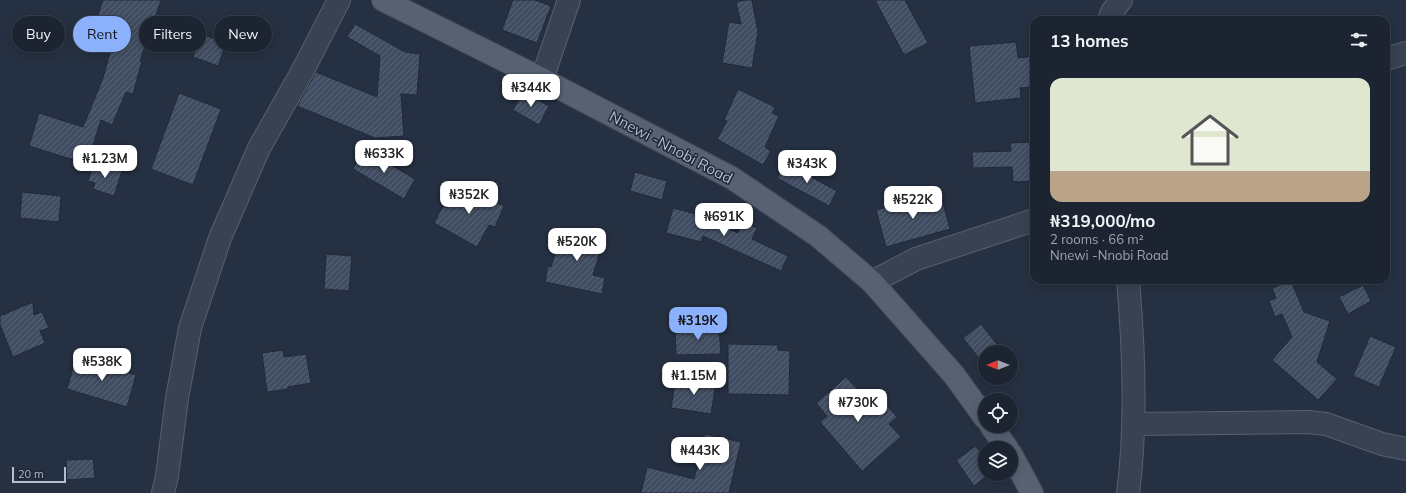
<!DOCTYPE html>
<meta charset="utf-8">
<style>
body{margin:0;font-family:Mulish,sans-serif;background:#252c3a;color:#f1f3f6;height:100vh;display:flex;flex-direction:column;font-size:15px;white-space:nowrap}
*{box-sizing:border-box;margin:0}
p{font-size:13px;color:#a0a4ac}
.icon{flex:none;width:22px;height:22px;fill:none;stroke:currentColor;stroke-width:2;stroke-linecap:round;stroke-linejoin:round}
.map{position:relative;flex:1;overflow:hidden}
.panel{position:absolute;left:1030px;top:16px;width:360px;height:268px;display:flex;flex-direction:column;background:#1c2432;border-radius:12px;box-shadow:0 2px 10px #0003,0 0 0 1px #3a414d}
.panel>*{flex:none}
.hud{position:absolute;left:12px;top:16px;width:380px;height:36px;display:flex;gap:8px}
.needle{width:26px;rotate:270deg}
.controls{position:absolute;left:978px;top:345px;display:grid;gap:8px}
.controls a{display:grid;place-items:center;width:40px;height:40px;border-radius:50%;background:#1c2432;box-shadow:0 2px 10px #0003,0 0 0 1px #3a414d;font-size:20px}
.scale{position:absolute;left:12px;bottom:10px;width:54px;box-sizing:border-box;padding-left:4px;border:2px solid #b6bdcc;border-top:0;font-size:11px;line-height:14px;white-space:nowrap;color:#b6bdcc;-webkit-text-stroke:3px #1e2737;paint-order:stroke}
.price{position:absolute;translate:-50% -34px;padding:0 9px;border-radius:8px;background:#fff;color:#222;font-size:13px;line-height:26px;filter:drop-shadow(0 1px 2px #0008)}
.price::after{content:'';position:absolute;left:50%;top:24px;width:12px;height:9px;margin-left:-6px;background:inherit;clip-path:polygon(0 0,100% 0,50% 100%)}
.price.active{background:#8bb1fc;color:#111}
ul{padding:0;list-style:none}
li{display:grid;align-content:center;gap:8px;height:212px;padding:0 20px}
li span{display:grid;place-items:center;height:124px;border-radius:12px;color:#555}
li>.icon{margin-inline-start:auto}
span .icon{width:72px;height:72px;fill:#fffc;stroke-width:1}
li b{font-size:17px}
h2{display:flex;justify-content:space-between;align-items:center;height:48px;padding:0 20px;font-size:17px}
.chip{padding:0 14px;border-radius:18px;background:#1c2432;box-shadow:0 2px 10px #0003,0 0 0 1px #3a414d;font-size:14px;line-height:36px}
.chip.active{background:#8bb1fc;color:#111}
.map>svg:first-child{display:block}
.building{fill:url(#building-hatch);stroke:#202939}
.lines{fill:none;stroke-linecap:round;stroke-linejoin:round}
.minor-casing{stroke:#57606f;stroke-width:24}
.major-casing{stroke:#434b5b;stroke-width:24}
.minor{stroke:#394252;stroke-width:22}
.major{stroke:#576172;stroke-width:22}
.labels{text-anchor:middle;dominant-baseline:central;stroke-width:3;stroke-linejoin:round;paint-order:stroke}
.street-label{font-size:15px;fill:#b6bdcc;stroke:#1e2737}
</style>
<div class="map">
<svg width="1406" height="493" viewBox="0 0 1406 493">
<defs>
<pattern id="building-hatch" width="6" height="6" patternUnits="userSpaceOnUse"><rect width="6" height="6" fill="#414d62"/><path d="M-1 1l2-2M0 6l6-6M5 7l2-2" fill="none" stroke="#5a6577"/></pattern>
</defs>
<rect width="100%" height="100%" fill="#253042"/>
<path class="building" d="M 103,0 L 161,0 L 140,61 L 142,61 L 133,94 L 126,92 L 112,125 L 101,120 L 87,164 L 29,146 L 39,113 L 83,127 L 103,78 L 115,34 L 94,27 Z
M 513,0 L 535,0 L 551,6 L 537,43 L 502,30 Z
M 746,0 L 752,0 L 758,32 L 752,68 L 722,63 L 729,22 L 741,24 L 736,2 Z
M 875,0 L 905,0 L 928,43 L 904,55 Z
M 355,24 L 405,52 L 420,54 L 417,95 L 401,94 L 404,136 L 375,138 L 297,106 L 316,72 L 377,97 L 380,56 L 347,37 Z
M 201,34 L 226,43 L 218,66 L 193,57 Z
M 1016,42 L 1018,58 L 1034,56 L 1034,87 L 1020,88 L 1021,98 L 975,103 L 969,46 Z
M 738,89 L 775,107 L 772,113 L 779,116 L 765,147 L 771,151 L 763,165 L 717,139 L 727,121 L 724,120 Z
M 523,92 L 549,106 L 539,125 L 513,110 Z
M 179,93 L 221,109 L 193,185 L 151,169 Z
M 1033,142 L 1034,181 L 1013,182 L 1012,167 L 973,168 L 972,152 L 1011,151 L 1010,143 Z
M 364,149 L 415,179 L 404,199 L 353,169 Z
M 94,162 L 122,171 L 114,196 L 93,189 L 95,183 L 88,181 Z
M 785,163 L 837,191 L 829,206 L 777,178 Z
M 635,172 L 667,181 L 662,200 L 630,191 Z
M 457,184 L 504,206 L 495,227 L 489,225 L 477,247 L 434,223 L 443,206 L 447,208 Z
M 22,192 L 61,196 L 59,222 L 20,218 Z
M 940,192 L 950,229 L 886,247 L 876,210 Z
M 673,208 L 715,219 L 714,222 L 738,233 L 742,221 L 757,228 L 752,239 L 788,256 L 781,271 L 703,236 L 701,242 L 666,233 Z
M 563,227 L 604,240 L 593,275 L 605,278 L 602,294 L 545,282 L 548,266 L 551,267 Z
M 326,254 L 352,256 L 349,291 L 324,289 Z
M 1291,281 L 1304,312 L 1330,321 L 1317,362 L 1337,379 L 1318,400 L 1272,360 L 1292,337 L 1282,314 L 1275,317 L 1269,301 L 1276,298 L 1272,288 Z
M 1363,285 L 1371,301 L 1348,314 L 1339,297 Z
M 33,302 L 34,315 L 42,312 L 49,328 L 40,331 L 45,343 L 13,357 L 0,325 L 0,316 Z
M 981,324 L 1003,352 L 985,352 L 985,366 L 963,338 Z
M 719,327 L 721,354 L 676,355 L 675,329 Z
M 1370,336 L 1396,347 L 1379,387 L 1353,376 Z
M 728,344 L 778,345 L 778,350 L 790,351 L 789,395 L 728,394 Z
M 283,350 L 284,357 L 306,354 L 311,383 L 288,387 L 288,389 L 267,392 L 262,353 Z
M 76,357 L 136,375 L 127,407 L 67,389 Z
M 676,377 L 716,383 L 711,414 L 671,408 Z
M 846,377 L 859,391 L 861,388 L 871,400 L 878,395 L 897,417 L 889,424 L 901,437 L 862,471 L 820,422 L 827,416 L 816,403 Z
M 705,434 L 741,442 L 729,493 L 641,493 L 647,467 L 694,479 Z
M 976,446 L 985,459 L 985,478 L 974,486 L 956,460 Z
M 93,459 L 95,478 L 67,480 L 66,460 Z"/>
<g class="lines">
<defs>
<path id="minor" d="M 1109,20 L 1112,12 L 1121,0
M 1386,59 L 1406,53
M 542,79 L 569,0
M 872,282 L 916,259 L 1034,220
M 1133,424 L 1308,422 L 1326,424 L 1382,444 L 1406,449
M 163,493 L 167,476 L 177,398 L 190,328 L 220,238 L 259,148 L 302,72 L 339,0
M 1128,493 C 1137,425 1134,349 1128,280"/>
<path id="major" d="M 383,0 L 542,79 L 732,178 L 818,236 L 872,282 L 954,375 L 985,418
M 991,426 L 1007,448
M 1011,454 L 1032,493"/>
</defs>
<use href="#minor" class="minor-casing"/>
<use href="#major" class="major-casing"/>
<use href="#minor" class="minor"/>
<use href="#major" class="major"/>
</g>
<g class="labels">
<g class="street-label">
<text transform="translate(671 147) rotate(28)">Nnewi -Nnobi Road</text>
</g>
</g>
</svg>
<div class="controls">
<a><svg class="needle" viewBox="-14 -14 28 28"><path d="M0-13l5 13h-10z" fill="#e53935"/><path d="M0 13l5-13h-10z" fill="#a0a4ac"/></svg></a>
<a><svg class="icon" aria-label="locate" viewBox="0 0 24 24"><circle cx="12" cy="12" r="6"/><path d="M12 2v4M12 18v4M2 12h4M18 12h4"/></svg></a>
<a><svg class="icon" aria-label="layers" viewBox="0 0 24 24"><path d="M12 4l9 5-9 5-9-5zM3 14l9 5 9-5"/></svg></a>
</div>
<div class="scale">20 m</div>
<b class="price" style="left:531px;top:108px">₦344K</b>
<b class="price" style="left:384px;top:174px">₦633K</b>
<b class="price" style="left:105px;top:179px">₦1.23M</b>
<b class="price" style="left:807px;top:184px">₦343K</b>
<b class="price" style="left:469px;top:215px">₦352K</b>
<b class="price" style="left:913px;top:220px">₦522K</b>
<b class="price" style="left:724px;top:237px">₦691K</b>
<b class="price" style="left:577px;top:262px">₦520K</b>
<b class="price active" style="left:698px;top:341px">₦319K</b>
<b class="price" style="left:102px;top:382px">₦538K</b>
<b class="price" style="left:694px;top:396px">₦1.15M</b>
<b class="price" style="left:858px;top:423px">₦730K</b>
<b class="price" style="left:700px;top:471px">₦443K</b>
<div class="hud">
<a class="chip">Buy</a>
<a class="chip active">Rent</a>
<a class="chip">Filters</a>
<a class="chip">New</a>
</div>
<section class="panel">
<h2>13 homes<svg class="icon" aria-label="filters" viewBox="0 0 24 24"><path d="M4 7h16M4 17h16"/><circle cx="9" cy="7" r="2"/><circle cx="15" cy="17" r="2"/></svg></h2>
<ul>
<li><span style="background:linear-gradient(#dfe7d0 75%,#b9a48a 0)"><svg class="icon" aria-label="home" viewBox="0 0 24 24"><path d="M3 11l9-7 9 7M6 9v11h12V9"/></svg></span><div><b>₦319,000/mo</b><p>2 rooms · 66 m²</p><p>Nnewi -Nnobi Road</p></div></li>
</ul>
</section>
</div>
